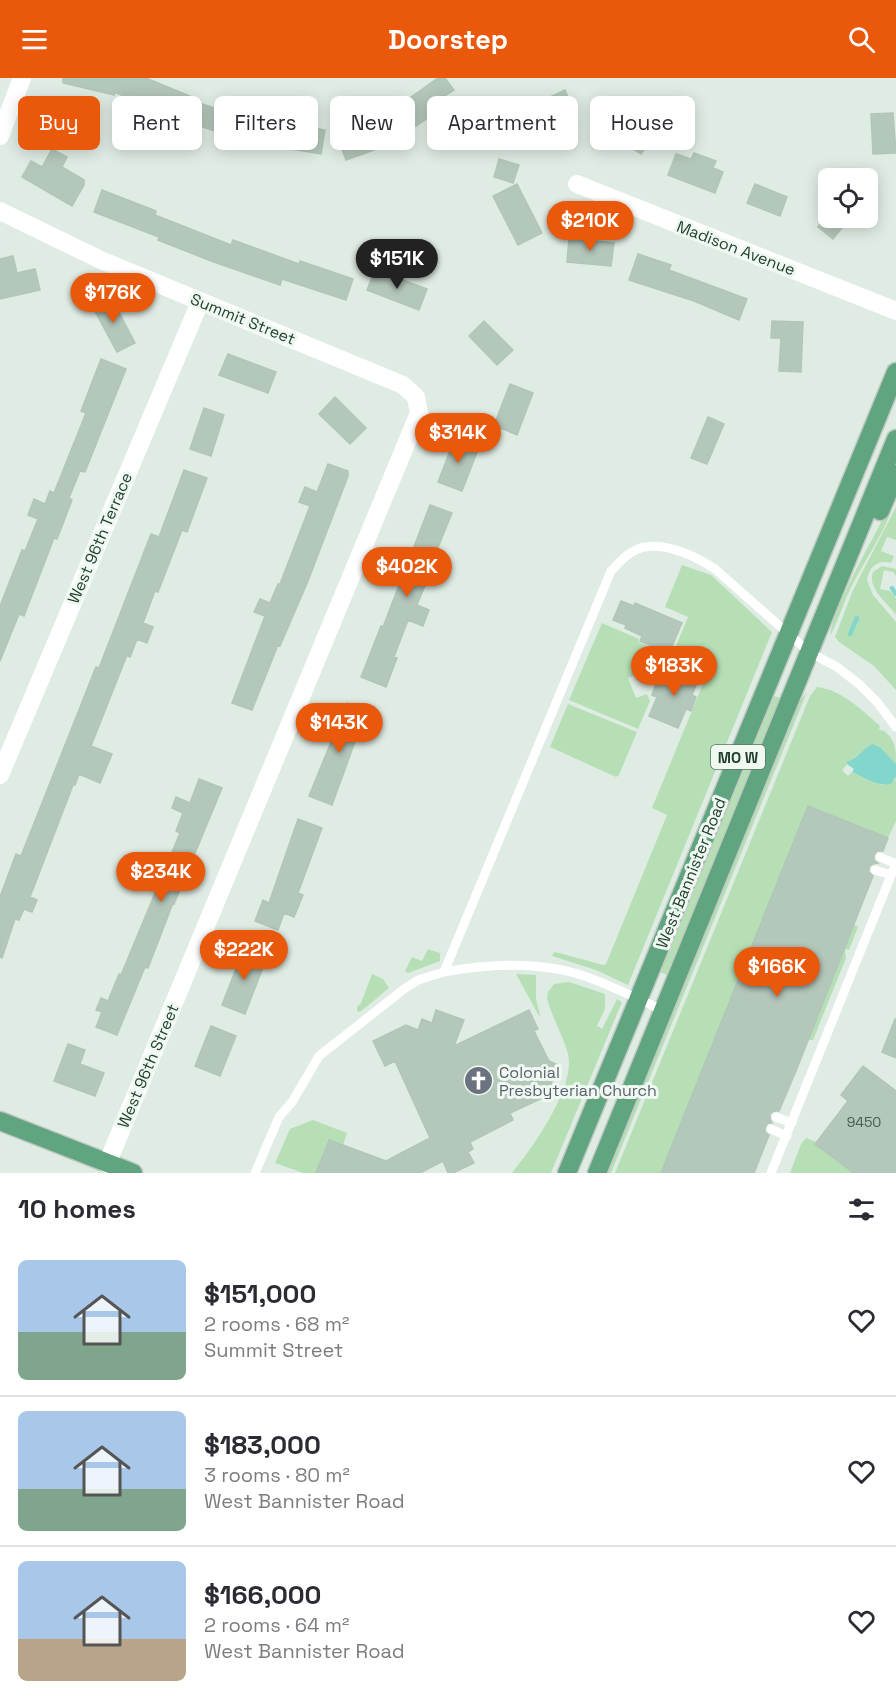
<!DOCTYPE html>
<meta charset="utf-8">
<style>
body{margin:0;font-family:"Space Grotesk",sans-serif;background:#f7f7f7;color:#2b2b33;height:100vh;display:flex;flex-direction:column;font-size:22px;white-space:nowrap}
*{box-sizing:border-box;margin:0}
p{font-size:20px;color:#7c7c81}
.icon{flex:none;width:33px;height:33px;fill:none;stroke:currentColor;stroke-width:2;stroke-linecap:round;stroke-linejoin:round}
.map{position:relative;height:1095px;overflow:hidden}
.side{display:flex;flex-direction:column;background:#fff;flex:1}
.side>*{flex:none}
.guide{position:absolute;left:18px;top:18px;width:861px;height:54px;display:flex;gap:12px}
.fabs{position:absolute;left:818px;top:90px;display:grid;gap:12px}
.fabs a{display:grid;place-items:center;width:60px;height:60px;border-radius:9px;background:#fff;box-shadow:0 3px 15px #0003;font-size:30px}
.price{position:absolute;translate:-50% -51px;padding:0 14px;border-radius:21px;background:#ea580c;color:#fff;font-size:20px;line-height:39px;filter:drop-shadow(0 2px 3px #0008)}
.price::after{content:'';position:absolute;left:50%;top:36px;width:18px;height:14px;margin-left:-9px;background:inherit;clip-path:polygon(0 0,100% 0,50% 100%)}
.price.on{background:#222;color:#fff}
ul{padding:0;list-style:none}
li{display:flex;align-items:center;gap:18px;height:150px;padding:0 18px}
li+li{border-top:2px solid #e1e1e2}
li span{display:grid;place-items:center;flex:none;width:168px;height:120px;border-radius:9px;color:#555}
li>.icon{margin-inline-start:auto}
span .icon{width:72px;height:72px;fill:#fffc;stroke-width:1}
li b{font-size:26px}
h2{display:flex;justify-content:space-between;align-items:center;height:72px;padding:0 18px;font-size:26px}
.tag{padding:0 21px;border-radius:9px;background:#fff;box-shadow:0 3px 15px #0003;font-size:21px;line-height:54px}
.tag.on{background:#ea580c;color:#fff}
header{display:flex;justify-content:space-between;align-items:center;height:78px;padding:0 18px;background:#ea580c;color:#fff;font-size:27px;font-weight:700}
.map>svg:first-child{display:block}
.green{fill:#b7dfb6}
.water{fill:#82d6cc}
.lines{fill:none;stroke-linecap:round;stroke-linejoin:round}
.stream{stroke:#82d6cc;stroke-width:4.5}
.building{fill:#b4c7bb;stroke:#b1c6b8;stroke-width:1.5}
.primary-casing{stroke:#c0c9c4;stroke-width:21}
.lane{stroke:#fff;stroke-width:9}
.street{stroke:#fff;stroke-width:18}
.primary{stroke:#60a580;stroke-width:18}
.labels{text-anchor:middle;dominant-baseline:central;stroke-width:6;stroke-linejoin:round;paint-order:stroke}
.number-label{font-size:14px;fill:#446050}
.shield{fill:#f0f8f2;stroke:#5e7668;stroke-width:1.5}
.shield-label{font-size:15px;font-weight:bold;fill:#1f3e2d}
.street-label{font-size:16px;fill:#1f3e2d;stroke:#f0f8f2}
.worship-label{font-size:16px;fill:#5b616d;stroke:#f0f8f2;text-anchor:start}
</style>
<header><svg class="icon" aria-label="menu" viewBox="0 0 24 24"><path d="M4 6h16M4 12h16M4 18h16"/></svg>Doorstep<svg class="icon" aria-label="search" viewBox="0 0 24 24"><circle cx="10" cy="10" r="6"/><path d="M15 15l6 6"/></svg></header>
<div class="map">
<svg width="896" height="1095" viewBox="0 0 896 1095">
<rect width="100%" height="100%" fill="#dfece3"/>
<path class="green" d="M 896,412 C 896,439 861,487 849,514 C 842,528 838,544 830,558 C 831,547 836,536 840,526 C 856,487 880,451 896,412 Z
M 896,429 L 896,462 L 887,459 L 881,473 L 894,478 L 891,485 C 878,481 869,489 867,502 L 873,517 L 896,544 L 896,612 L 874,588 L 839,564 L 835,559 L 853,512 Z
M 682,487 L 711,497 L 772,554 L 628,907 L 596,892 L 552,878 L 554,874 L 559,875 L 603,887 L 606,886 L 667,737 L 652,730 L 705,601 L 669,585 L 688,539 L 665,529 Z
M 882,488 L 896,491 L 896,498 L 893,494 L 884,492 L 880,511 L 890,513 L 896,520 L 896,537 C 887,524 867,511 873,494 Z
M 602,545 L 639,561 L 638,564 L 654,571 L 656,567 L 670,573 L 659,599 L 653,602 L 648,592 L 628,600 L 636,620 L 647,616 L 650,623 L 638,651 L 569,622 Z
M 817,609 C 842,612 862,632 880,648 L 879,651 L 882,653 L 883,652 C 896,662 896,671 896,686 L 876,667 C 862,671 851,682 842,692 L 848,698 L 852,694 L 883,707 L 895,702 L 896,699 L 896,743 L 888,760 L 808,729 L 661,1095 L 615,1095 L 810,618 Z
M 807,614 L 611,1095 L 607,1095 L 800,623 Z
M 774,618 L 781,620 L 667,897 L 660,894 Z
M 568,626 L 637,654 L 619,697 L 616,699 L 550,669 Z
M 853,846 L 858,849 L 849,872 L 845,871 L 846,880 L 813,962 L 807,962 Z
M 428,871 L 440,875 L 440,883 L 408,895 L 405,893 L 412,879 L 422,883 Z
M 372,896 L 383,901 L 389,910 L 360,934 L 357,933 L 357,929 L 361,925 Z
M 516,896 L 536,897 L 536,921 L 540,937 L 539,938 Z
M 569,904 L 605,916 L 605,931 L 596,950 L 598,948 L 602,951 L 617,921 L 622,924 L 551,1095 L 512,1095 C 532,1070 576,1010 568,976 C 563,957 552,940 547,920 L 548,914 L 554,906 Z
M 313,1042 L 347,1055 L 343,1067 L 328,1062 L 316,1095 L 303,1095 L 275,1085 L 290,1051 Z
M 806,1060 L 814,1063 L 854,1095 L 790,1095 L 801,1066 Z"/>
<path class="water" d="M 873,666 L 881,670 L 896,686 L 896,699 L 891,706 C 878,709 864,699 852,694 L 854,691 L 847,686 L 847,684 C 858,680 863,670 873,666 Z"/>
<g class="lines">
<path class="stream" d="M 892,510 L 896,516
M 850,556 L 857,540"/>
</g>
<path class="building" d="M 63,0 L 146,0 L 192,19 L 191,22 L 257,45 L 255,50 L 285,54 L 286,45 L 325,52 L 321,76 L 248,64 L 182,42 L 114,14 L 114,17 L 63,5 Z
M 438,0 L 445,0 L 454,12 L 443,19 L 448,26 L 416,48 L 400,27 Z
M 565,12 L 576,38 L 553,48 L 557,56 L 536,65 L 522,32 Z
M 893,35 L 896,75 L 873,76 L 871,36 Z
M 386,36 L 396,64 L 346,82 L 336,55 Z
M 624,38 L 653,58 L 641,76 L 612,57 Z
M 52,71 L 67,79 L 62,89 L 84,102 L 84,107 L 72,128 L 22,99 L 31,83 L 42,89 Z
M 694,75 L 716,83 L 713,90 L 723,94 L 715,115 L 668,97 L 676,76 L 691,81 Z
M 499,81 L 519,87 L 513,105 L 494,99 Z
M 517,106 L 542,155 L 518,167 L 493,118 Z
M 755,106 L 787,119 L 780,138 L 747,125 Z
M 102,112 L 156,133 L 155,137 L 231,167 L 233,162 L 299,186 L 300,183 L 353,201 L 346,222 L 282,201 L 280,207 L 211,183 L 158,162 L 159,159 L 94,134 Z
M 825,140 L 850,140 L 833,161 L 818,149 Z
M 569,160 L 614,165 L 611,188 L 567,184 Z
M 638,176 L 671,187 L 669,192 L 747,221 L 739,242 L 694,223 L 629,202 Z
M 13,178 L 17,195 L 35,191 L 40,212 L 0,221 L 0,181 Z
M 375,192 L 427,211 L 419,232 L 367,212 Z
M 104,217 L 111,230 L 115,227 L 135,265 L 117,274 L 90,224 Z
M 484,243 L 513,272 L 497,287 L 469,258 Z
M 772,243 L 803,244 L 801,294 L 779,293 L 781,260 L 771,260 Z
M 228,276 L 276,294 L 268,315 L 219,297 Z
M 101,281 L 126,291 L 85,394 L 80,393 L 69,420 L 72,422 L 57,461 L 54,460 L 24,538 L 19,536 L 0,583 L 0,528 L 22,472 L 25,473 L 38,441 L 28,437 L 34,421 L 45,426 L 50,413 L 54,415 L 86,335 L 81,333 Z
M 510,306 L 533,315 L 517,357 L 494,347 Z
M 335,319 L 366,350 L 350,366 L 319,336 Z
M 204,330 L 224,337 L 211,378 L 190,371 Z
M 708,339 L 724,346 L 707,386 L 691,380 Z
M 455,360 L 479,369 L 462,413 L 438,404 Z
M 328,386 L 348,393 L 348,398 L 308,503 L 280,568 L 278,567 L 252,632 L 232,625 L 265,538 L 254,534 L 260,521 L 270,525 L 278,506 L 280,506 L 310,428 L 299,424 L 305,409 L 317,414 Z
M 184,392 L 207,400 L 187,454 L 182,452 L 158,514 L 155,513 L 143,545 L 153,549 L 147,565 L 137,561 L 130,579 L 127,577 L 91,668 L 112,676 L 100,705 L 79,696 L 75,707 L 73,707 L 30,819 L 37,822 L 32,834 L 24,831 L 19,842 L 15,841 L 2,880 L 0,879 L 0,819 L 16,776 L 21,778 L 96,589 L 99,590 L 151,456 L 159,459 Z
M 430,427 L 452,435 L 426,499 L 428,500 L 417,527 L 429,532 L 423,548 L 408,542 L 394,579 L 397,580 L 386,609 L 361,599 L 381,548 L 383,549 Z
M 621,523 L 634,528 L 635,525 L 682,545 L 669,575 L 640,563 L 642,558 L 625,550 L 626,547 L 613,542 Z
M 669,588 L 699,600 L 692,617 L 696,619 L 691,633 L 686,631 L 678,650 L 649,638 L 657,619 L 652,617 L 657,603 L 662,605 Z
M 347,625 L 367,632 L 361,647 L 366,649 L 362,660 L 357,658 L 332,727 L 309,718 Z
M 199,701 L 222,710 L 174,826 L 173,825 L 148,890 L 145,889 L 117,957 L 96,949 L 102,934 L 96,932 L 101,920 L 108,923 L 119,896 L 121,897 L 180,755 L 176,753 L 183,735 L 172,730 L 176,719 L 190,725 Z
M 808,728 L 888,760 L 883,773 L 877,773 L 874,777 L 874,782 L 878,785 L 873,786 L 869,789 L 869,794 L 873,798 L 796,993 L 779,1033 L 774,1033 L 770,1036 L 770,1041 L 772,1045 L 768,1045 L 765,1049 L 765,1054 L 769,1057 L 754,1095 L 661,1095 Z
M 298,741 L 322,750 L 298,815 L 303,817 L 294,839 L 284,835 L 278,852 L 255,843 L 263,822 L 269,825 Z
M 244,870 L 267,879 L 245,936 L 222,927 Z
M 436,932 L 464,942 L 454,968 L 529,932 L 538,951 L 534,953 L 549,983 L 558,987 L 547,1018 L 510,1035 L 513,1042 L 470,1064 L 473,1071 L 468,1074 L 474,1085 L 453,1095 L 448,1095 L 443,1083 L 420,1095 L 316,1095 L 329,1062 L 386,1083 L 430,1060 L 395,983 L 385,988 L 373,963 L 406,947 L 418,952 L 422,941 L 432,945 Z
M 895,941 L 896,941 L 896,980 L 882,974 Z
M 211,948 L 236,958 L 220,998 L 195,988 Z
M 68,966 L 85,972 L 80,986 L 104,995 L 95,1018 L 54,1003 Z
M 863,988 L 896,1013 L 896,1095 L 854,1095 L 815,1066 L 848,1023 L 841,1017 Z"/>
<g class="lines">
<defs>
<path id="primary" d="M 880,433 L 896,396
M 0,1043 L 133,1095
M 567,1095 L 896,294
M 597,1095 L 896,361"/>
</defs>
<use href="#primary" class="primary-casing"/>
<path class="lane" d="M 880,779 L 896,786
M 875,792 L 891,797
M 444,894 C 488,886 535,883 578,896 C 607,905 636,920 664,933
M 776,1039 L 792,1045
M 771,1051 L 787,1058
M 255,1095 L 279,1039 L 292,1024 L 319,978 L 404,911 L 418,902 L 444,894 L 611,493 C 618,486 623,479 632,474 C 656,459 694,477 715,491 L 809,574 L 837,589 L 859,606 L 877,624 L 896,649
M 771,1095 L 896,785"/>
<path class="street" d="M 0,58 L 22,0
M 577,106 L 896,233
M 0,133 L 103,183 L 403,307 L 416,319 L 419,335 L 107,1086
M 0,697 L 200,224"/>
<use href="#primary" class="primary"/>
</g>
<defs>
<symbol id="church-disc" viewBox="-11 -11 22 22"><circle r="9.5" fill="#6b7280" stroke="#f0f8f2"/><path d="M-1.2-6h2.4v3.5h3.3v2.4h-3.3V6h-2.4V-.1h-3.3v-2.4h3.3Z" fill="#fff"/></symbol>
</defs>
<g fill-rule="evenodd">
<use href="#church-disc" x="462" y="986" width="33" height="33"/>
</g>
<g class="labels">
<g class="number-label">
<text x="864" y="1044">9450</text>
</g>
<rect class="shield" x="711" y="667" width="54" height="24" rx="4.5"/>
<g class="shield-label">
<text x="738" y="679">MO W</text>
</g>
<g class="street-label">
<text transform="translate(736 170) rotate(21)">Madison Avenue</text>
<text transform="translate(243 241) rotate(22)">Summit Street</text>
<text transform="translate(100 460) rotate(-67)">West 96th Terrace</text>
<text transform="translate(691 795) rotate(-68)">West Bannister Road</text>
<text transform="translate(148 988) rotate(-67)">West 96th Street</text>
</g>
<g class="worship-label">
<text x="499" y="994">Colonial<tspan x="499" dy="18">Presbyterian Church</tspan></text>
</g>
</g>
</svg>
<div class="fabs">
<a><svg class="icon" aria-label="locate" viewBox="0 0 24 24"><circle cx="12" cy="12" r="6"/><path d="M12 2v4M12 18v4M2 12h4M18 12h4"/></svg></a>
</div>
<b class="price" style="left:590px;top:174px">$210K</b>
<b class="price on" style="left:397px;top:212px">$151K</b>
<b class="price" style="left:113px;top:246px">$176K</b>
<b class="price" style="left:458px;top:386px">$314K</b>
<b class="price" style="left:407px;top:520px">$402K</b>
<b class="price" style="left:674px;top:619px">$183K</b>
<b class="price" style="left:339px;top:676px">$143K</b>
<b class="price" style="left:161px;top:825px">$234K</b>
<b class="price" style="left:244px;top:903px">$222K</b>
<b class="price" style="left:777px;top:920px">$166K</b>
<div class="guide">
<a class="tag on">Buy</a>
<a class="tag">Rent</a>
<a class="tag">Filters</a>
<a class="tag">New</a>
<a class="tag">Apartment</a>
<a class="tag">House</a>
</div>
</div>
<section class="side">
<h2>10 homes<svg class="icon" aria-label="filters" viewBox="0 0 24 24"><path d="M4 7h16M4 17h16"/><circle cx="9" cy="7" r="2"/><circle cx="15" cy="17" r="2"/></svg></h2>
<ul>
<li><span style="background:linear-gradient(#a9c7e8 60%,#7fa58c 0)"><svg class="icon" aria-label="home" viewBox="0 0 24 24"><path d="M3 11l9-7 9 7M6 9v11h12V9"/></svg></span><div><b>$151,000</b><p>2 rooms · 68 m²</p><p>Summit Street</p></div><svg class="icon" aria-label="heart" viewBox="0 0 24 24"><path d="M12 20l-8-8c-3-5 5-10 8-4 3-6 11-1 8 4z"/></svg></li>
<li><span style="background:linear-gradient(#a9c7e8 65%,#7fa58c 0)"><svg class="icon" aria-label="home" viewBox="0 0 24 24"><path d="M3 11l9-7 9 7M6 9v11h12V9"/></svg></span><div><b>$183,000</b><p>3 rooms · 80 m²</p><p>West Bannister Road</p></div><svg class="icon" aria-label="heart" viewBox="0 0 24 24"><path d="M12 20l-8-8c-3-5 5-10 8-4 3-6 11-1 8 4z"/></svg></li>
<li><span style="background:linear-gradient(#a9c7e8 65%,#b9a48a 0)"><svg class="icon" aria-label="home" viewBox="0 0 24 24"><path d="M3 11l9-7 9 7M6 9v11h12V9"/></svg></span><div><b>$166,000</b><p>2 rooms · 64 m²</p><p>West Bannister Road</p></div><svg class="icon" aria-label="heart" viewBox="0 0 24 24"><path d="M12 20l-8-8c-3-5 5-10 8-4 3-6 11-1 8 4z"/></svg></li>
</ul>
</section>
